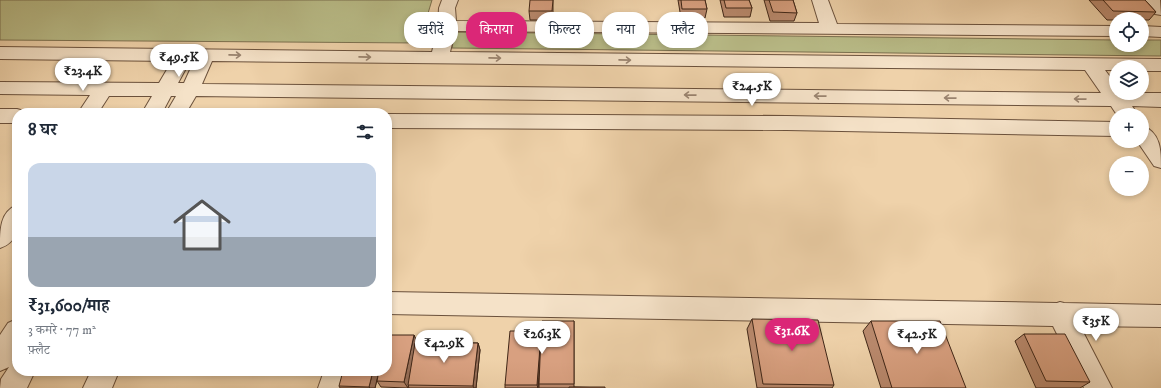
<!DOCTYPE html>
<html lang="hi">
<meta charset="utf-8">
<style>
body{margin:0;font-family:"IM FELL DW Pica","Noto Serif Devanagari",serif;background:#f2f2f3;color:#1f2937;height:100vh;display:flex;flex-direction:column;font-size:15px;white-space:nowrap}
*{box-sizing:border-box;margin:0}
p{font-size:13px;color:#747a83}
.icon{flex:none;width:22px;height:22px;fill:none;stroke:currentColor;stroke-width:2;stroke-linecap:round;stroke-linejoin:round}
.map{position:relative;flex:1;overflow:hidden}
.sheet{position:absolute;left:12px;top:108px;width:380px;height:268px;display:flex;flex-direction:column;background:#fff;border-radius:16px;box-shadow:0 2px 6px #0003}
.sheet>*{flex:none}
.top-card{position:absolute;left:404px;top:12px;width:380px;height:36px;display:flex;gap:8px}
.buttons{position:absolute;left:1109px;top:12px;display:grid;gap:8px}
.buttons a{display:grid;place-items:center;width:40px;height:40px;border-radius:50%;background:#fff;box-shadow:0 2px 6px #0003;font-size:20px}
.price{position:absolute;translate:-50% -34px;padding:0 9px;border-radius:14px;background:#fff;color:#222;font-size:13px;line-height:26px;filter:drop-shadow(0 1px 2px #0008)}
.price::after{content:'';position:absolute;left:50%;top:24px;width:12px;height:9px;margin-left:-6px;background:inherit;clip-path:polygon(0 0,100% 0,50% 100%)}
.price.on{background:#db2777;color:#fff}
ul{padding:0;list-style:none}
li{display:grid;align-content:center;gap:8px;height:212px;padding:0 16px}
li span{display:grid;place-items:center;height:124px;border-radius:12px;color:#555}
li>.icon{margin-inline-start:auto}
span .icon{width:72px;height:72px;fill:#fffc;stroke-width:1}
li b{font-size:17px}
h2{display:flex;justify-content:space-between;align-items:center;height:48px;padding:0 16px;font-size:17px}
.pill{padding:0 14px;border-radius:16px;background:#fff;box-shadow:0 2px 6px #0003;font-size:14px;line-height:36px}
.pill.on{background:#db2777;color:#fff}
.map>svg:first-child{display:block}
.green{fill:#b9bc88;stroke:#7c7150}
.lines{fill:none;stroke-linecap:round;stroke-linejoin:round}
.minor-casing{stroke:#6b513c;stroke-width:2}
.minor{fill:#f5e2c8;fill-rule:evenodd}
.wall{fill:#ba8a6e;stroke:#3f2617}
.shaded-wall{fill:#97705a;stroke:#3f2617}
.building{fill:#d8a080;stroke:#3f2617}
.oneway{stroke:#9a8470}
</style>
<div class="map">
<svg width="1161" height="388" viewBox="0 0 1161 388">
<rect width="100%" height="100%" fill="#efd2aa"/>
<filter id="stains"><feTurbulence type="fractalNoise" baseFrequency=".005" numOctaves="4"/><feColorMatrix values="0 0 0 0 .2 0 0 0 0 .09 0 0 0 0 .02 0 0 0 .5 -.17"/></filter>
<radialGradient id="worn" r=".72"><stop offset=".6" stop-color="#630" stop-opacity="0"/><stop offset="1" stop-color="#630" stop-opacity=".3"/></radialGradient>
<path class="green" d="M 0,0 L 432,0 L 419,43 L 0,40 Z
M 455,32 L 1116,40 L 1116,45 L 1142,45 L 1142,40 L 1161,40 L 1161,56 L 452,48 Z"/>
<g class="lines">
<defs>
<path id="minor" d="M 442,0 L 458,0 L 455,8 L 456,21 L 819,23 L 812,0 L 828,0 L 837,24 L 1116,26 L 1116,36 L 455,31 L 450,52 L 1161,59 L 1161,71 L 1142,71 L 1142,67 L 1116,67 L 1116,70 L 1105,70 L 1116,85 L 1116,93 L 1161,93 L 1161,107 L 1132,106 L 1138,115 L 1117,115 L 1111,106 L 196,96 L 186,113 L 166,113 L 176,96 L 171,96 L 162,113 L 142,113 L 152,96 L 109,96 L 98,113 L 78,113 L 90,95 L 0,94 L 0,82 L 159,83 L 172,61 L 0,59 L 0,47 L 432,52 L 438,26 L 439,8 ZM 190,61 L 194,61 L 184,83 L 178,83 ZM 212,61 L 1085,70 L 1101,93 L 202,84 Z
M 1143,0 L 1160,0 L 1161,15 L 1155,14 Z
M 1142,26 L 1161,27 L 1161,37 L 1142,36 Z
M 0,109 L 17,109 L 24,111 L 25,113 L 17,113 L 17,123 L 0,123 Z
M 387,114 L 787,116 L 1116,122 L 1116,136 L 787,130 L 387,128 Z
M 1142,126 C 1161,132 1161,151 1161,168 L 1154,166 L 1137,141 L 1142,141 Z
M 17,205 C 17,223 21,241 0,248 C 0,229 0,212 17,205 Z
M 387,292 L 1057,303 L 1060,302 L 1064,303 L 1161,305 L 1161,327 L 1080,326 L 1112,388 L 1084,388 L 1053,326 L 387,314 Z
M 17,319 L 17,354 L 12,362 L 17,360 L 17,371 L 35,371 L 27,388 L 0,388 L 1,379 L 9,367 L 0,371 L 0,335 L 8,323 Z
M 91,371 L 119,371 L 112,388 L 83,388 Z
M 324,371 L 350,371 L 346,388 L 318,388 Z"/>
</defs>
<use href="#minor" class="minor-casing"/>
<use href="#minor" class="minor"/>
</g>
<path class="wall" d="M 553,0 L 553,20 L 530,20 L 529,11 Z
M 678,0 L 705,0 L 707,9 L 705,18 L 681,18 Z
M 720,0 L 749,0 L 752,8 L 750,17 L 724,17 Z
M 764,0 L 793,0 L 797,13 L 794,21 L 770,21 Z
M 1089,0 L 1145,0 L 1156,12 L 1149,20 L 1142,20 L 1142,19 L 1116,19 L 1116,20 L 1107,20 Z
M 752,319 L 834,385 L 832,388 L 757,388 L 747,329 Z
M 574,321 L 574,387 L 605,388 L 539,388 L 539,378 L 538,388 L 505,388 L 505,385 L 541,331 Z
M 871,321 L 966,388 L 881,388 L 863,331 Z
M 1024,334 L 1090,382 L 1080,388 L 1036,388 L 1015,341 Z
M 414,335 L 417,343 L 478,343 L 480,350 L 476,388 L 409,388 L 408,385 L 408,388 L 381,387 L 377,381 Z
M 221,371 L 318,371 L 317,374 L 222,372 Z
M 379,371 L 375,388 L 340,388 L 339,386 Z"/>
<path class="shaded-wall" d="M 541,334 L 542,341 L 538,388 L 537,385 Z
M 414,335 L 417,342 L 408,388 L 404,382 Z
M 478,343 L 480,350 L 476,388 L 474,388 L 473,386 Z
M 314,371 L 318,371 L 317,374 Z
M 373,371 L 379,371 L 375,388 L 370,388 L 369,387 Z"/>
<path class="building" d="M 530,0 L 553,0 L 552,11 L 529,11 Z
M 681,0 L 705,0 L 707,9 L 682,9 Z
M 724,0 L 749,0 L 752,8 L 726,8 Z
M 769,0 L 793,0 L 797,13 L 773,12 Z
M 1103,0 L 1145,0 L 1156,12 L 1113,11 Z
M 752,319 L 818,320 L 834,385 L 763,384 Z
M 542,321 L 574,321 L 574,384 L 539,384 L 541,334 L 537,385 L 505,385 L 510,331 L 541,331 Z
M 871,321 L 940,321 L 966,388 L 892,388 Z
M 1024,334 L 1065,334 L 1090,382 L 1046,381 Z
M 387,335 L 414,335 L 404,382 L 377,381 L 379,371 L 387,371 Z
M 415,343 L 478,343 L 473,386 L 408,385 Z
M 343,371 L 373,371 L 369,387 L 339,386 Z
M 569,387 L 605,387 L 605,388 L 569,388 Z"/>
<defs><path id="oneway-shaft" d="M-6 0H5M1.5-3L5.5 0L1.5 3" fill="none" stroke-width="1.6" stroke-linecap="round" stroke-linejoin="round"/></defs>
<g class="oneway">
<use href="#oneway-shaft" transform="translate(235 55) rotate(1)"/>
<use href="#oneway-shaft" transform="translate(365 57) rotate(1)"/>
<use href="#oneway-shaft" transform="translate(495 58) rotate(1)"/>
<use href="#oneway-shaft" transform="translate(625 60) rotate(1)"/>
<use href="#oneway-shaft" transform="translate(690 95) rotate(-179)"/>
<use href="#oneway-shaft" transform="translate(820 96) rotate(-179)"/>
<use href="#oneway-shaft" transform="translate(950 98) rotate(-179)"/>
<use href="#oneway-shaft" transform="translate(1080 99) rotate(-179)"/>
</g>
<rect width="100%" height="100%" filter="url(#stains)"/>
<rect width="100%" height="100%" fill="url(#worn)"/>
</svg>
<div class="buttons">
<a><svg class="icon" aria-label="locate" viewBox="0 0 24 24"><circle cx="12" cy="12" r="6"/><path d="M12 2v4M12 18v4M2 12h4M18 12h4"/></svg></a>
<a><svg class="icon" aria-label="layers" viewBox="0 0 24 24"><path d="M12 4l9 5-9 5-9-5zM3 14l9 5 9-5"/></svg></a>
<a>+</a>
<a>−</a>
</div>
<b class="price" style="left:179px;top:78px">₹49.5K</b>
<b class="price" style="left:83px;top:92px">₹23.4K</b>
<b class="price" style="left:752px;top:107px">₹24.5K</b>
<b class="price" style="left:1096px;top:342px">₹35K</b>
<b class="price on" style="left:792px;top:352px">₹31.6K</b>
<b class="price" style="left:542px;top:355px">₹26.3K</b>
<b class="price" style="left:917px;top:355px">₹42.5K</b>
<b class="price" style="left:444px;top:364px">₹42.9K</b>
<div class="top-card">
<a class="pill">खरीदें</a>
<a class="pill on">किराया</a>
<a class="pill">फ़िल्टर</a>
<a class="pill">नया</a>
<a class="pill">फ़्लैट</a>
</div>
<section class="sheet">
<h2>8 घर<svg class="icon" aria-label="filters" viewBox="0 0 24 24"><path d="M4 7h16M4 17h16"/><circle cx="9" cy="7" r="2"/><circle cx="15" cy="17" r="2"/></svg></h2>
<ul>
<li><span style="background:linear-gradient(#c9d6e8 60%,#9aa5b1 0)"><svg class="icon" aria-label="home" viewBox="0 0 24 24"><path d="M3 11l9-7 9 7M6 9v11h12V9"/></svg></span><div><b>₹31,600/माह</b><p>3 कमरे · 77 m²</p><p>फ़्लैट</p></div></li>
</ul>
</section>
</div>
